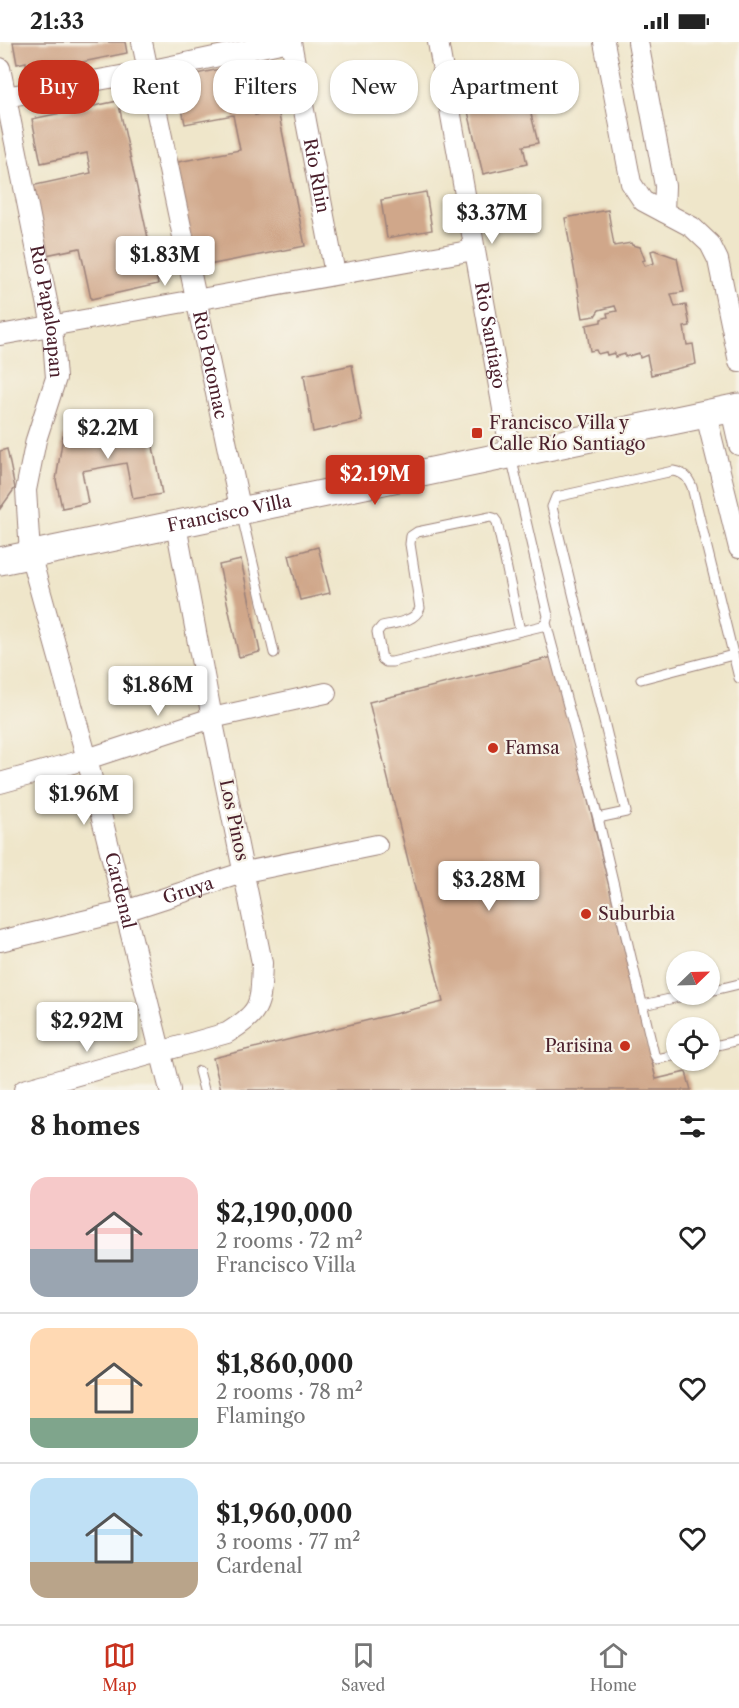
<!DOCTYPE html>
<meta charset="utf-8">
<style>
body{margin:0;font-family:"Libre Caslon Text",serif;background:#f6f6f6;color:#222;height:100vh;display:flex;flex-direction:column;font-size:22px;white-space:nowrap}
*{box-sizing:border-box;margin:0}
p{font-size:20px;color:#767676}
.icon{flex:none;width:33px;height:33px;fill:none;stroke:currentColor;stroke-width:2;stroke-linecap:round;stroke-linejoin:round}
.map{position:relative;height:1048px;overflow:hidden}
.side{display:flex;flex-direction:column;background:#fff;flex:1}
.side>*{flex:none}
.top-card{position:absolute;left:18px;top:18px;width:704px;height:54px;display:flex;gap:12px}
.needle{width:39px;rotate:67deg}
.fabs{position:absolute;left:666px;top:909px;display:grid;gap:12px}
.fabs a{display:grid;place-items:center;width:54px;height:54px;border-radius:50%;background:#fff;box-shadow:0 2px 4px #0004;font-size:30px}
.price{position:absolute;translate:-50% -51px;padding:0 14px;border-radius:6px;background:#fff;color:#222;font-size:20px;line-height:39px;filter:drop-shadow(0 2px 3px #0008)}
.price::after{content:'';position:absolute;left:50%;top:36px;width:18px;height:14px;margin-left:-9px;background:inherit;clip-path:polygon(0 0,100% 0,50% 100%)}
.price.selected{background:#c8321e;color:#fff}
ul{padding:0;list-style:none}
li{display:flex;align-items:center;gap:18px;height:150px;padding:0 30px}
li+li{border-top:2px solid #e0e0e0}
li span{display:grid;place-items:center;flex:none;width:168px;height:120px;border-radius:18px;color:#555}
li>.icon{margin-inline-start:auto}
span .icon{width:72px;height:72px;fill:#fffc;stroke-width:1}
li b{font-size:26px}
h2{display:flex;justify-content:space-between;align-items:center;height:72px;padding:0 30px;font-size:26px}
.chip{padding:0 21px;border-radius:24px;background:#fff;box-shadow:0 2px 4px #0004;font-size:21px;line-height:54px}
.chip.selected{background:#c8321e;color:#fff}
.status{display:flex;justify-content:space-between;align-items:center;height:42px;padding:0 30px;background:#fff;direction:ltr}
.status svg{height:16px;fill:currentColor}
.tab-bar{display:flex;justify-content:space-around;align-items:center;height:84px;border-top:2px solid #e0e0e0;background:#fff;font-size:16px;color:#767676}
.tab-bar a{display:grid;justify-items:center;gap:3px}
.tab-bar .selected{color:#c8321e}
.map>svg:first-child{display:block}
.building{fill:#d0a78a}
.lines{fill:none;stroke-linecap:round;stroke-linejoin:round}
.lane-casing{stroke:#9c827a;stroke-width:11}
.street-casing{stroke:#9c827a;stroke-width:22}
.secondary-casing{stroke:#9c827a;stroke-width:29}
.lane{stroke:#fff;stroke-width:9}
.street{stroke:#fff;stroke-width:20}
.secondary{stroke:#fff;stroke-width:27}
.poi-dot{fill:#c8321e;stroke:#f7f3e8;stroke-width:2}
.labels{text-anchor:middle;dominant-baseline:central;stroke-width:4.5;stroke-linejoin:round;paint-order:stroke}
.street-label{font-size:18px;fill:#4a1f2b;stroke:#f7f3e8}
.poi-label{font-size:18px;fill:#4a1f2b;stroke:#f7f3e8;text-anchor:start}
</style>
<div class="status"><b>21:33</b><svg viewBox="0 0 49 12"><path d="M0 12V9h3v3zM5 12V6h3v6zM10 12V3h3v9zM15 12V0h3v12zM26 1h20v11H26zM47 4h2v5h-2z"/></svg></div>
<div class="map">
<svg width="739" height="1048" viewBox="0 0 739 1048">
<rect width="100%" height="100%" fill="#f7f3e8"/>
<filter id="ink" filterUnits="userSpaceOnUse"><feTurbulence type="fractalNoise" baseFrequency=".0167" numOctaves="2"/><feDisplacementMap in="SourceGraphic" scale="12" xChannelSelector="R" yChannelSelector="G"/><feConvolveMatrix kernelMatrix="1 2 1 2 8 2 1 2 1" color-interpolation-filters="sRGB"/></filter>
<filter id="wash" filterUnits="userSpaceOnUse"><feTurbulence type="fractalNoise" baseFrequency=".008" numOctaves="4" result="noise"/><feDisplacementMap in="SourceGraphic" scale="24" xChannelSelector="R" yChannelSelector="G"/><feGaussianBlur stdDeviation="1.35" result="paint"/><feColorMatrix in="noise" values="0 0 0 0 0 0 0 0 0 0 0 0 0 0 0 0 0 1.4 0 .05"/><feComposite in="paint" operator="in"/></filter>
<g filter="url(#wash)">
<rect width="100%" height="100%" fill="#efe6ca"/>
<g id="blocks">
<path class="building" d="M 13,0 L 125,0 L 127,11 L 28,31 L 26,20 L 17,22 Z
M 245,22 L 255,73 L 278,68 L 305,204 L 193,226 L 173,121 L 240,108 L 233,73 L 185,82 L 176,36 Z
M 525,47 L 538,101 L 523,104 L 527,122 L 483,132 L 466,61 Z
M 118,59 L 158,242 L 91,257 L 80,206 L 46,213 L 31,144 L 91,131 L 87,111 L 41,121 L 32,77 Z
M 426,150 L 432,188 L 387,196 L 381,158 Z
M 608,168 L 614,204 L 631,201 L 632,203 L 640,205 L 645,218 L 642,219 L 645,224 L 654,221 L 651,209 L 654,208 L 677,216 L 684,250 L 671,252 L 675,265 L 686,263 L 690,284 L 684,285 L 687,303 L 693,302 L 696,322 L 651,333 L 647,313 L 640,316 L 639,311 L 625,315 L 625,312 L 615,315 L 615,311 L 607,313 L 606,310 L 598,312 L 596,308 L 590,309 L 586,283 L 601,280 L 601,277 L 608,275 L 607,271 L 617,269 L 615,264 L 599,268 L 595,274 L 583,276 L 565,176 Z
M 352,323 L 362,379 L 313,390 L 304,333 Z
M 148,378 L 162,452 L 133,457 L 126,421 L 82,429 L 88,461 L 62,466 L 56,438 L 63,394 Z
M 7,407 L 15,446 L 0,467 L 0,409 Z
M 318,505 L 330,551 L 300,558 L 289,513 Z
M 241,518 L 260,610 L 239,615 L 219,523 Z
M 553,615 L 656,1037 L 686,1030 L 691,1048 L 221,1048 L 213,1016 L 443,960 L 369,660 Z"/>
</g>
</g>
<g filter="url(#ink)">
<use href="#blocks" fill-opacity="0" stroke="#9c827a" stroke-width="1.5"/>
<g class="lines">
<defs>
<path id="lane" d="M 511,414 L 548,574 L 546,581 L 542,584 L 392,620 L 386,620 L 382,617 L 377,590 L 382,584 C 395,581 415,580 420,566 L 410,502 L 411,494 L 417,490 L 490,475 L 494,476 L 497,480 L 520,589
M 241,470 L 274,611
M 546,581 L 598,776
M 641,637 L 733,613
M 710,949 L 739,942
M 643,963 L 692,952
M 710,1005 L 739,998
M 676,1013 L 657,1017 L 654,1012 L 598,776 L 626,770 L 552,465 L 556,455 L 673,429 C 684,431 688,435 692,445 L 739,636
M 199,1029 L 204,1048"/>
<g id="street">
<path id="s1" d="M 142,0 L 241,470"/>
<path id="s2" d="M 291,0 L 335,232"/>
<path id="s3" d="M 438,0 L 511,412"/>
<path d="M 604,0 L 631,141 L 643,159 L 692,185 L 710,202 L 718,218 L 739,320"/>
<path d="M 638,0 L 665,144 L 664,170"/>
<path id="s4" d="M 0,26 L 52,284 L 56,336 L 36,398 L 26,448 L 30,512 L 87,717 L 170,1048"/>
<path d="M 0,56 L 148,29 L 285,0"/>
<path d="M 0,293 L 474,208"/>
<path d="M 731,367 L 739,403"/>
<path d="M 706,373 L 739,506"/>
<path d="M 0,741 L 87,717 L 212,676 L 326,651"/>
<path id="s5" d="M 0,899 L 125,869 L 245,830 L 377,803"/>
<path d="M 24,1048 L 227,991 C 264,968 260,961 262,921 L 212,676 L 176,483"/>
</g>
<g id="secondary">
<path id="s6" d="M 0,519 L 739,365"/>
</g>
</defs>
<use href="#lane" class="lane-casing"/>
<use href="#street" class="street-casing"/>
<use href="#secondary" class="secondary-casing"/>
<use href="#lane" class="lane"/>
<use href="#street" class="street"/>
<use href="#secondary" class="secondary"/>
</g>
</g>
<g class="poi-dot">
<rect x="471" y="385" width="12" height="12" rx="3"/>
<circle cx="493" cy="706" r="6"/>
<circle cx="586" cy="872" r="6"/>
<circle cx="625" cy="1004" r="6"/>
</g>
<g class="labels">
<g class="street-label">
<text stroke="none"><textPath href="#s2" startOffset="136">Rio Rhin</textPath></text>
<text stroke="none"><textPath href="#s4" startOffset="248">Rio Papaloapan</textPath></text>
<text stroke="none"><textPath href="#s3" startOffset="298">Rio Santiago</textPath></text>
<text stroke="none"><textPath href="#s1" startOffset="330">Rio Potomac</textPath></text>
<text stroke="none"><textPath href="#s6" startOffset="234">Francisco Villa</textPath></text>
<text transform="translate(234 778) rotate(78)">Los Pinos</text>
<text stroke="none"><textPath href="#s4" startOffset="844">Cardenal</textPath></text>
<text stroke="none"><textPath href="#s5" startOffset="195">Gruya</textPath></text>
</g>
<g class="poi-label">
<text x="489" y="381">Francisco Villa y<tspan x="489" dy="21">Calle Río Santiago</tspan></text>
<text x="505" y="706">Famsa</text>
<text x="598" y="872">Suburbia</text>
<text x="613" y="1004" text-anchor="end">Parisina</text>
</g>
</g>
</svg>
<div class="fabs">
<a><svg class="needle" viewBox="-14 -14 28 28"><path d="M0-13l5 13h-10z" fill="#e53935"/><path d="M0 13l5-13h-10z" fill="#767676"/></svg></a>
<a><svg class="icon" aria-label="locate" viewBox="0 0 24 24"><circle cx="12" cy="12" r="6"/><path d="M12 2v4M12 18v4M2 12h4M18 12h4"/></svg></a>
</div>
<b class="price" style="left:492px;top:203px">$3.37M</b>
<b class="price" style="left:165px;top:245px">$1.83M</b>
<b class="price" style="left:108px;top:418px">$2.2M</b>
<b class="price selected" style="left:375px;top:464px">$2.19M</b>
<b class="price" style="left:158px;top:675px">$1.86M</b>
<b class="price" style="left:84px;top:784px">$1.96M</b>
<b class="price" style="left:489px;top:870px">$3.28M</b>
<b class="price" style="left:87px;top:1011px">$2.92M</b>
<div class="top-card">
<a class="chip selected">Buy</a>
<a class="chip">Rent</a>
<a class="chip">Filters</a>
<a class="chip">New</a>
<a class="chip">Apartment</a>
</div>
</div>
<section class="side">
<h2>8 homes<svg class="icon" aria-label="filters" viewBox="0 0 24 24"><path d="M4 7h16M4 17h16"/><circle cx="9" cy="7" r="2"/><circle cx="15" cy="17" r="2"/></svg></h2>
<ul>
<li><span style="background:linear-gradient(#f6c9c9 60%,#9aa5b1 0)"><svg class="icon" aria-label="home" viewBox="0 0 24 24"><path d="M3 11l9-7 9 7M6 9v11h12V9"/></svg></span><div><b>$2,190,000</b><p>2 rooms · 72 m²</p><p>Francisco Villa</p></div><svg class="icon" aria-label="heart" viewBox="0 0 24 24"><path d="M12 20l-8-8c-3-5 5-10 8-4 3-6 11-1 8 4z"/></svg></li>
<li><span style="background:linear-gradient(#ffd9b3 75%,#7fa58c 0)"><svg class="icon" aria-label="home" viewBox="0 0 24 24"><path d="M3 11l9-7 9 7M6 9v11h12V9"/></svg></span><div><b>$1,860,000</b><p>2 rooms · 78 m²</p><p>Flamingo</p></div><svg class="icon" aria-label="heart" viewBox="0 0 24 24"><path d="M12 20l-8-8c-3-5 5-10 8-4 3-6 11-1 8 4z"/></svg></li>
<li><span style="background:linear-gradient(#bfe0f5 70%,#b9a48a 0)"><svg class="icon" aria-label="home" viewBox="0 0 24 24"><path d="M3 11l9-7 9 7M6 9v11h12V9"/></svg></span><div><b>$1,960,000</b><p>3 rooms · 77 m²</p><p>Cardenal</p></div><svg class="icon" aria-label="heart" viewBox="0 0 24 24"><path d="M12 20l-8-8c-3-5 5-10 8-4 3-6 11-1 8 4z"/></svg></li>
</ul>
</section>
<nav class="tab-bar">
<a class="selected"><svg class="icon" aria-label="map" viewBox="0 0 24 24"><path d="M3 6l6-2 6 2 6-2v14l-6 2-6-2-6 2zM9 4v14M15 6v14"/></svg>Map</a>
<a><svg class="icon" aria-label="saved" viewBox="0 0 24 24"><path d="M7 4h10v16l-5-4-5 4z"/></svg>Saved</a>
<a><svg class="icon" aria-label="home" viewBox="0 0 24 24"><path d="M3 11l9-7 9 7M6 9v11h12V9"/></svg>Home</a>
</nav>
